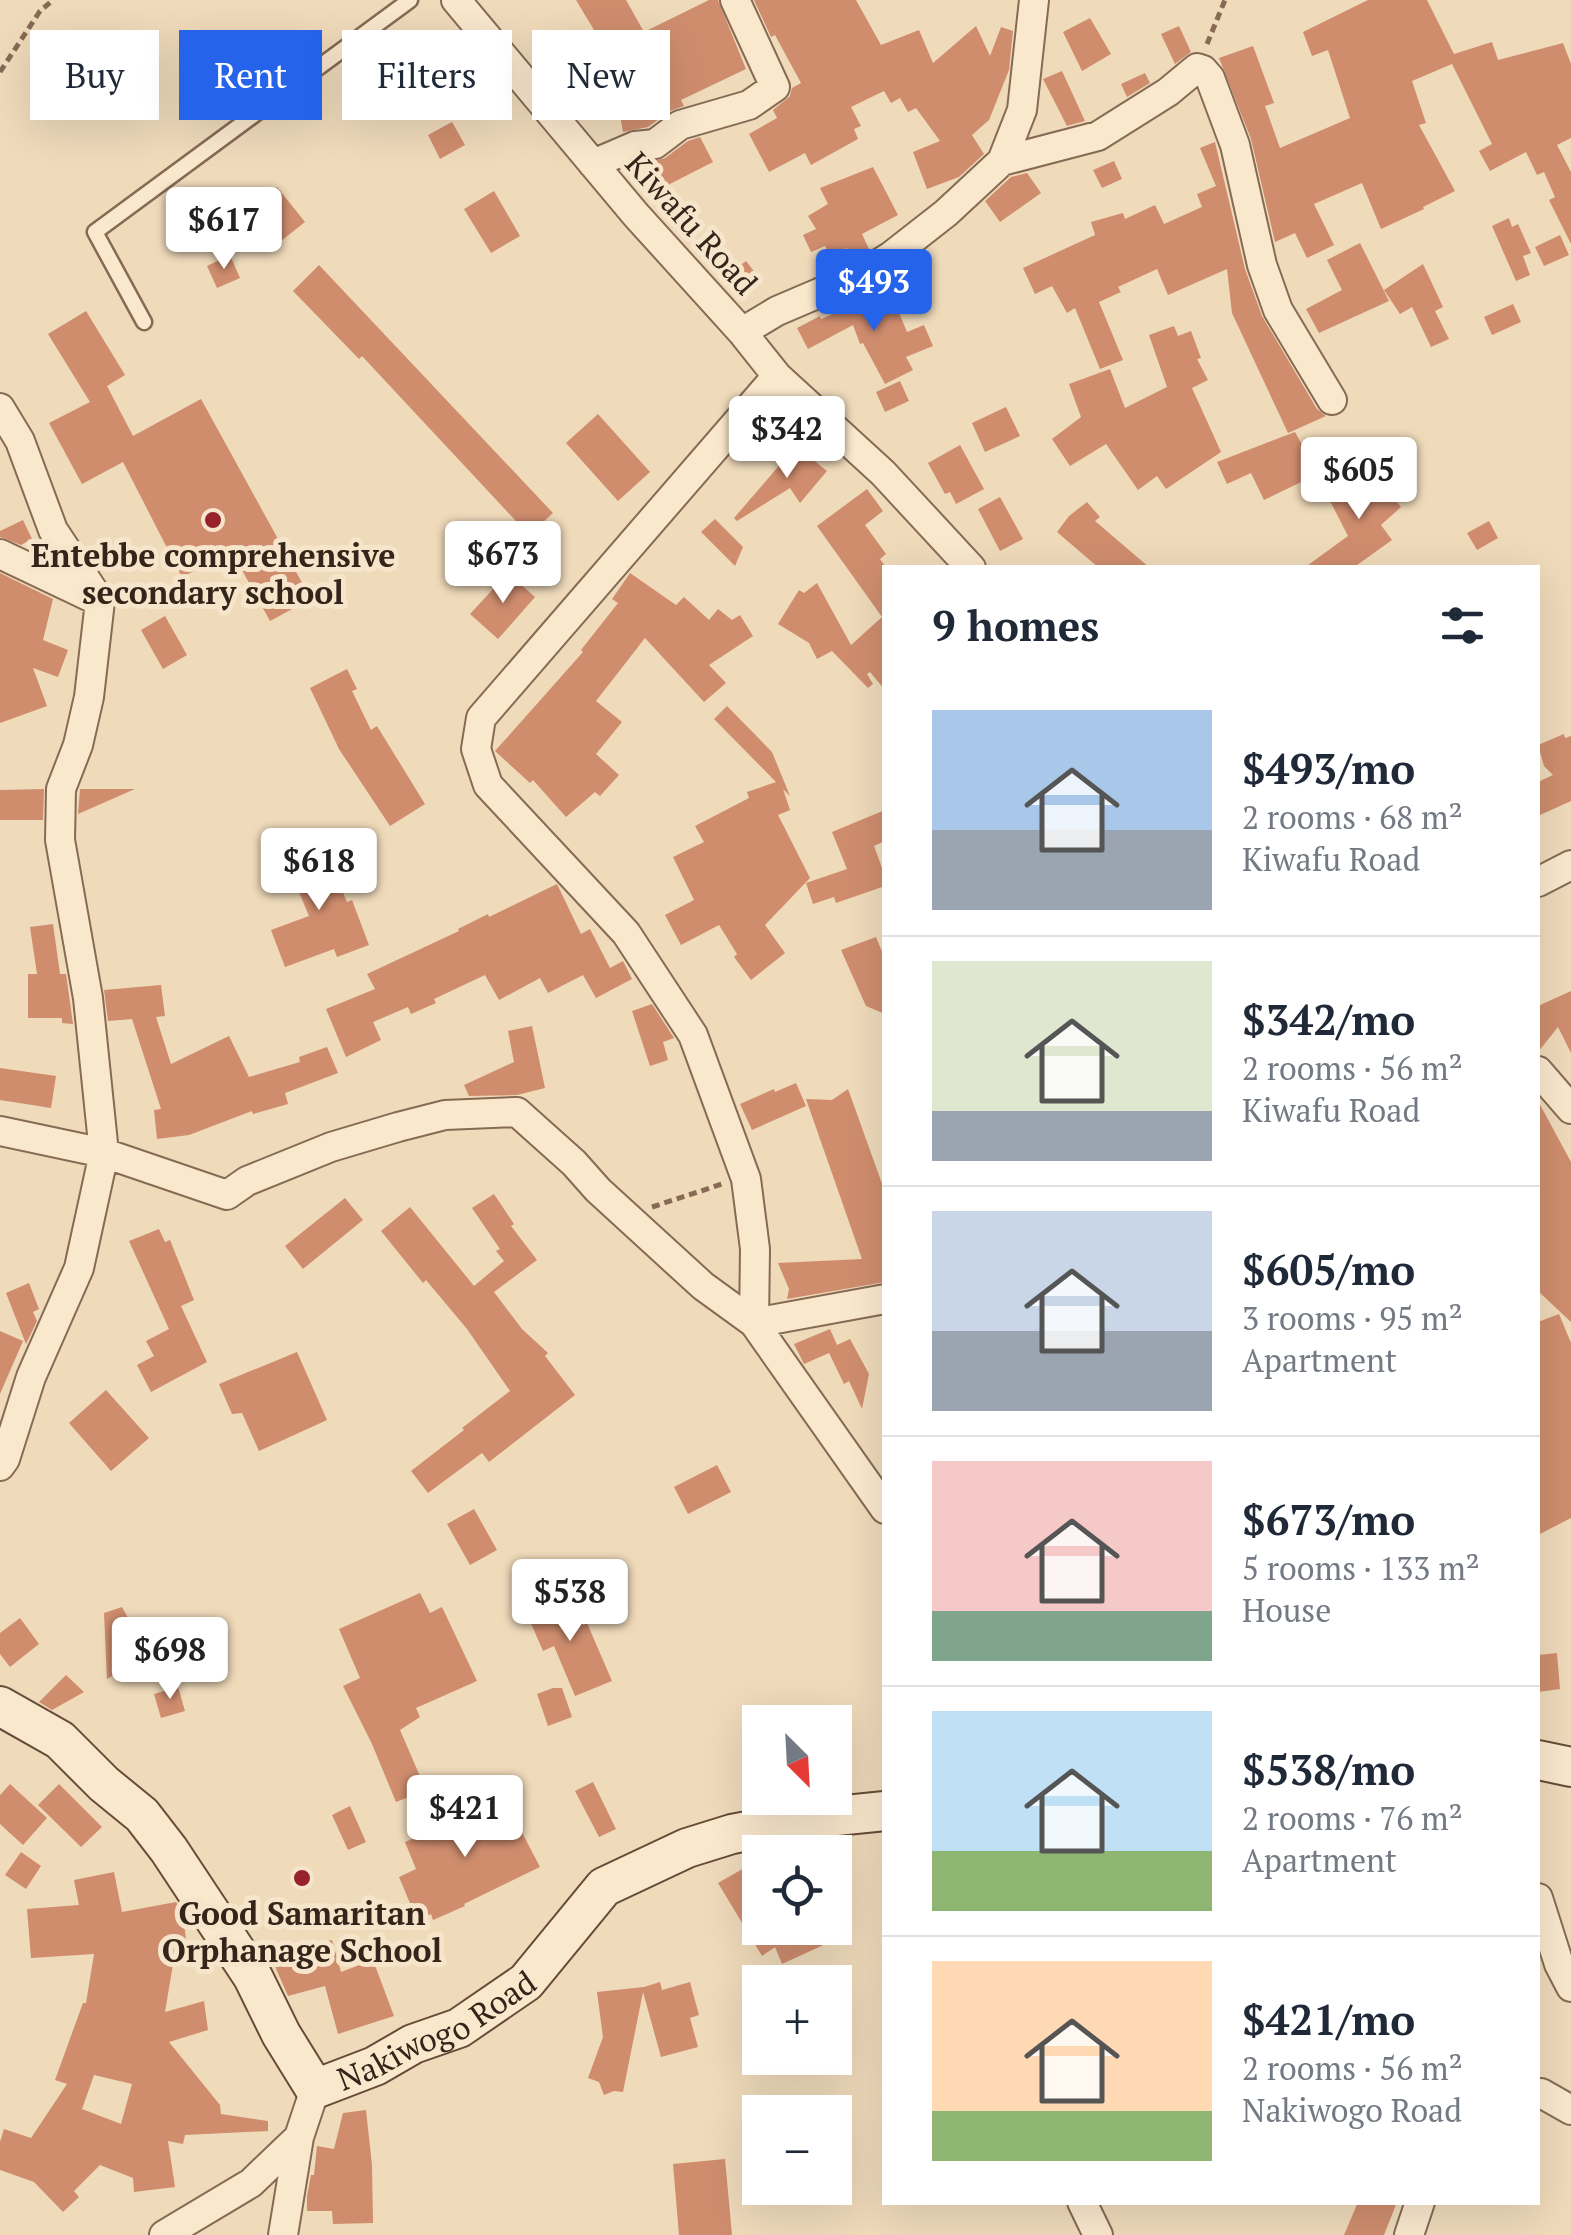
<!DOCTYPE html>
<meta charset="utf-8">
<style>
body{margin:0;font-family:"PT Serif",serif;background:#f2f2f3;color:#1f2937;height:100vh;display:flex;flex-direction:column;font-size:38px;white-space:nowrap}
*{box-sizing:border-box;margin:0}
p{font-size:32px;color:#747a83}
.icon{flex:none;width:55px;height:55px;fill:none;stroke:currentColor;stroke-width:2;stroke-linecap:round;stroke-linejoin:round}
.map{position:relative;flex:1;overflow:hidden}
.sheet{position:absolute;left:882px;top:565px;width:658px;height:1640px;display:flex;flex-direction:column;background:#fff;border-radius:0px;box-shadow:0 10px 40px #0002}
.sheet>*{flex:none}
.banner{position:absolute;left:30px;top:30px;width:702px;height:90px;display:flex;gap:20px}
.needle{width:65px;rotate:156deg}
.tools{position:absolute;left:742px;top:1705px;display:grid;gap:20px}
.tools a{display:grid;place-items:center;width:110px;height:110px;border-radius:0px;background:#fff;box-shadow:0 10px 40px #0002;font-size:50px}
.price{position:absolute;translate:-50% -85px;padding:0 22px;border-radius:10px;background:#fff;color:#222;font-size:32px;line-height:65px;filter:drop-shadow(0 2px 5px #0008)}
.price::after{content:'';position:absolute;left:50%;top:60px;width:30px;height:22px;margin-left:-15px;background:inherit;clip-path:polygon(0 0,100% 0,50% 100%)}
.price.current{background:#2563eb;color:#fff}
ul{padding:0;list-style:none}
li{display:flex;align-items:center;gap:30px;height:250px;padding:0 50px}
li+li{border-top:2px solid #e0e1e3}
li span{display:grid;place-items:center;flex:none;width:280px;height:200px;border-radius:0px;color:#555}
li>.icon{margin-inline-start:auto}
span .icon{width:120px;height:120px;fill:#fffc;stroke-width:1}
li b{font-size:42px}
h2{display:flex;justify-content:space-between;align-items:center;height:120px;padding:0 50px;font-size:42px}
.tag{padding:0 35px;border-radius:0px;background:#fff;box-shadow:0 10px 40px #0002;font-size:35px;line-height:90px}
.tag.current{background:#2563eb;color:#fff}
.map>svg:first-child{display:block}
.building{fill:#cf8d6e;fill-rule:evenodd}
.lines{fill:none;stroke-linecap:round;stroke-linejoin:round}
.lane-casing{stroke:#866a54;stroke-width:19}
.street-casing{stroke:#866a54;stroke-width:32}
.secondary-casing{stroke:#674b38;stroke-width:42}
.path{stroke:#866a54;stroke-width:5;stroke-dasharray:8 5;stroke-linecap:butt}
.lane{stroke:#fae8cd;stroke-width:14}
.street{stroke:#fae8cd;stroke-width:28}
.secondary{stroke:#fae8cd;stroke-width:38}
.poi-dot{fill:#97222e;stroke:#f6e5ca;stroke-width:4}
.labels{text-anchor:middle;dominant-baseline:central;stroke-width:10;stroke-linejoin:round;paint-order:stroke}
.street-label{font-size:32px;fill:#34241a;stroke:#f6e5ca}
.poi-label{font-size:32px;font-weight:bold;fill:#34241a;stroke:#f6e5ca}
</style>
<div class="map">
<svg width="1571" height="2235" viewBox="0 0 1571 2235">
<rect width="100%" height="100%" fill="#efdaba"/>
<path class="building" d="M 576,0 L 626,0 L 644,32 L 709,0 L 718,0 L 746,69 L 681,100 L 684,106 L 670,111 L 648,127 L 623,132 L 620,115 L 623,114 L 607,95 L 622,83 L 612,67 L 615,65 Z
M 754,0 L 856,0 L 881,45 L 919,30 L 933,63 L 976,26 L 990,56 L 1001,27 L 1013,31 L 1009,70 L 989,120 L 972,135 L 984,154 L 959,177 L 927,189 L 913,152 L 940,141 L 916,108 L 908,112 L 900,98 L 891,103 L 884,91 L 851,107 L 861,126 L 854,129 L 858,139 L 811,165 L 805,153 L 769,172 L 749,134 L 777,118 L 773,110 L 790,96 L 792,88 L 801,83 L 775,35 L 771,37 Z
M 1368,0 L 1427,0 L 1454,54 L 1492,42 L 1498,60 L 1563,43 L 1571,64 L 1571,138 L 1557,145 L 1571,172 L 1571,244 L 1549,200 L 1555,197 L 1544,172 L 1537,175 L 1526,152 L 1490,171 L 1479,151 L 1492,144 L 1452,64 L 1412,81 L 1426,123 L 1419,125 L 1455,191 L 1423,207 L 1424,209 L 1381,229 L 1362,183 L 1314,204 L 1334,245 L 1307,258 L 1295,233 L 1275,242 L 1251,139 L 1219,58 L 1253,46 L 1274,103 L 1265,106 L 1280,148 L 1350,118 L 1328,50 L 1312,56 L 1303,32 Z
M 1090,18 L 1111,54 L 1082,71 L 1063,32 Z
M 1179,26 L 1191,52 L 1175,64 L 1161,34 Z
M 1062,71 L 1085,121 L 1067,126 L 1043,79 Z
M 1145,73 L 1150,83 L 1127,97 L 1121,84 Z
M 452,122 L 465,145 L 440,159 L 428,135 Z
M 700,137 L 713,162 L 660,189 L 645,163 L 665,158 L 688,141 Z
M 1215,142 L 1245,269 L 1262,316 L 1317,409 L 1326,416 L 1288,433 L 1232,313 L 1227,269 L 1168,295 L 1157,269 L 1118,287 L 1121,292 L 1099,302 L 1123,360 L 1100,369 L 1075,308 L 1067,313 L 1052,286 L 1035,294 L 1023,268 L 1095,235 L 1091,222 L 1123,213 L 1125,219 L 1155,205 L 1164,224 L 1202,207 L 1197,194 L 1216,186 L 1200,148 Z
M 1114,161 L 1122,179 L 1102,188 L 1093,170 Z
M 873,167 L 898,215 L 862,234 L 869,249 L 852,260 L 847,248 L 831,257 L 825,246 L 811,252 L 803,235 L 816,229 L 808,216 L 828,204 L 820,188 Z
M 1027,173 L 1041,193 L 1000,222 L 985,201 L 1011,177 Z
M 277,187 L 305,222 L 281,241 L 248,200 Z
M 494,191 L 520,236 L 491,253 L 464,209 Z
M 1509,218 L 1512,227 L 1518,224 L 1531,253 L 1523,256 L 1530,275 L 1516,281 L 1492,226 Z
M 1560,235 L 1569,255 L 1544,266 L 1535,247 Z
M 1360,243 L 1389,301 L 1319,333 L 1306,309 L 1342,290 L 1327,260 Z
M 230,255 L 240,278 L 217,288 L 207,266 Z
M 746,261 L 760,279 L 743,292 L 730,273 Z
M 1423,264 L 1443,307 L 1435,311 L 1449,339 L 1431,347 L 1412,307 L 1400,314 L 1384,290 Z
M 319,265 L 553,513 L 529,535 L 362,356 L 359,359 L 293,291 Z
M 890,291 L 907,332 L 924,325 L 933,346 L 906,357 L 913,370 L 885,384 L 863,343 L 860,344 L 853,325 L 808,349 L 797,328 L 820,316 L 821,319 Z
M 1513,304 L 1521,322 L 1492,335 L 1484,317 Z
M 86,311 L 125,375 L 107,386 L 133,436 L 201,399 L 311,599 L 270,621 L 232,552 L 182,577 L 123,462 L 82,484 L 49,423 L 90,402 L 48,334 Z
M 1174,326 L 1178,336 L 1191,331 L 1201,358 L 1197,359 L 1208,380 L 1192,388 L 1221,452 L 1166,489 L 1157,476 L 1138,490 L 1106,444 L 1070,466 L 1052,439 L 1081,417 L 1069,384 L 1110,369 L 1125,408 L 1167,387 L 1149,335 Z
M 900,381 L 909,401 L 885,412 L 876,392 Z
M 1006,407 L 1020,436 L 985,452 L 972,423 Z
M 598,414 L 650,472 L 618,501 L 566,443 Z
M 1295,432 L 1318,474 L 1264,500 L 1251,473 L 1227,484 L 1217,462 Z
M 960,445 L 984,489 L 956,504 L 950,492 L 945,494 L 928,463 Z
M 796,446 L 827,471 L 800,503 L 790,488 L 737,521 L 734,518 Z
M 1377,471 L 1386,489 L 1401,507 L 1381,525 L 1392,540 L 1353,568 L 1304,568 L 1348,536 L 1327,495 Z
M 867,489 L 883,511 L 865,525 L 886,554 L 880,559 L 885,566 L 885,690 L 870,672 L 867,674 L 873,684 L 868,688 L 832,651 L 817,659 L 809,643 L 778,624 L 799,590 L 804,593 L 817,583 L 851,645 L 882,617 L 817,526 Z
M 1000,497 L 1023,539 L 1000,551 L 978,509 Z
M 1087,502 L 1100,517 L 1095,521 L 1150,568 L 1099,568 L 1057,532 L 1069,516 Z
M 715,519 L 743,547 L 735,566 L 701,532 Z
M 23,520 L 32,539 L 21,545 L 0,537 L 0,531 Z
M 1489,521 L 1498,538 L 1477,550 L 1467,533 Z
M 0,573 L 53,599 L 43,640 L 68,650 L 58,677 L 33,668 L 47,706 L 0,723 Z
M 508,573 L 535,597 L 498,639 L 470,614 Z
M 630,573 L 676,605 L 684,597 L 709,620 L 718,609 L 732,620 L 740,615 L 753,636 L 709,665 L 726,683 L 704,702 L 645,638 L 596,701 L 622,722 L 596,754 L 619,775 L 600,796 L 595,792 L 566,817 L 533,780 L 530,783 L 495,751 L 583,652 L 581,650 L 618,603 L 612,599 Z
M 165,616 L 187,655 L 163,669 L 141,630 Z
M 347,669 L 357,689 L 352,691 L 371,730 L 377,726 L 425,804 L 390,826 L 339,749 L 310,688 Z
M 727,706 L 772,752 L 790,796 L 783,789 L 790,810 L 778,815 L 810,878 L 765,925 L 785,953 L 751,980 L 734,957 L 737,954 L 719,925 L 681,945 L 665,915 L 694,900 L 673,857 L 704,842 L 695,826 L 749,798 L 747,792 L 776,782 L 714,719 Z
M 1564,734 L 1565,738 L 1571,736 L 1571,801 L 1538,816 L 1538,782 L 1553,775 L 1544,766 L 1538,745 Z
M 44,789 L 43,820 L 0,820 L 0,790 Z
M 80,789 L 135,789 L 78,814 Z
M 885,810 L 885,841 L 874,846 L 885,876 L 885,886 L 836,903 L 834,897 L 813,904 L 806,883 L 847,869 L 832,832 Z
M 323,845 L 347,902 L 352,900 L 369,945 L 337,957 L 334,949 L 285,967 L 271,930 L 309,916 L 294,880 L 290,882 L 282,863 Z
M 557,884 L 581,934 L 590,929 L 610,968 L 623,961 L 632,979 L 596,998 L 583,975 L 548,993 L 540,978 L 499,1000 L 485,975 L 434,999 L 436,1003 L 411,1014 L 408,1007 L 373,1022 L 381,1040 L 346,1057 L 326,1009 L 375,989 L 367,974 L 459,931 L 458,929 L 488,914 L 489,917 Z
M 53,924 L 60,974 L 66,974 L 73,1024 L 62,1023 L 62,1018 L 28,1018 L 28,974 L 37,974 L 30,927 Z
M 876,937 L 885,959 L 885,1014 L 866,1006 L 841,950 Z
M 161,985 L 165,1016 L 156,1017 L 171,1064 L 229,1036 L 249,1077 L 300,1062 L 299,1057 L 327,1047 L 338,1073 L 285,1093 L 288,1104 L 253,1114 L 252,1111 L 189,1135 L 157,1139 L 154,1110 L 161,1109 L 132,1019 L 108,1021 L 104,990 Z
M 1571,991 L 1571,1053 L 1558,1027 L 1538,1052 L 1538,1006 Z
M 652,1004 L 674,1038 L 663,1042 L 668,1060 L 650,1066 L 632,1011 Z
M 532,1026 L 545,1088 L 517,1095 L 469,1096 L 464,1085 L 514,1062 L 508,1031 Z
M 0,1068 L 56,1076 L 51,1108 L 0,1100 Z
M 796,1083 L 806,1106 L 752,1130 L 740,1104 L 774,1089 L 775,1092 Z
M 848,1089 L 885,1192 L 885,1282 L 787,1299 L 789,1289 L 778,1263 L 862,1259 L 806,1099 L 832,1100 Z
M 1538,1101 L 1571,1162 L 1571,1322 L 1538,1291 Z
M 494,1194 L 514,1224 L 511,1226 L 537,1260 L 494,1292 L 522,1329 L 548,1353 L 545,1356 L 575,1395 L 489,1462 L 482,1453 L 428,1493 L 411,1471 L 464,1430 L 462,1428 L 510,1391 L 467,1329 L 426,1280 L 423,1283 L 381,1231 L 410,1207 L 474,1286 L 504,1261 L 496,1251 L 500,1249 L 472,1208 Z
M 345,1198 L 363,1220 L 303,1269 L 285,1246 Z
M 159,1229 L 165,1242 L 170,1240 L 194,1300 L 181,1306 L 207,1362 L 151,1392 L 137,1365 L 154,1356 L 146,1341 L 169,1329 L 129,1241 Z
M 29,1283 L 39,1309 L 33,1312 L 37,1321 L 26,1344 L 6,1293 Z
M 1559,1314 L 1571,1343 L 1571,1518 L 1538,1535 L 1538,1322 Z
M 830,1329 L 837,1345 L 850,1339 L 869,1374 L 862,1409 L 849,1381 L 844,1384 L 829,1353 L 804,1364 L 794,1344 Z
M 0,1331 L 23,1341 L 0,1394 Z
M 297,1352 L 327,1420 L 259,1451 L 242,1413 L 232,1414 L 219,1384 Z
M 106,1390 L 149,1438 L 111,1471 L 69,1423 Z
M 717,1465 L 731,1492 L 688,1514 L 674,1487 Z
M 474,1509 L 497,1550 L 470,1565 L 447,1524 Z
M 420,1593 L 430,1613 L 442,1607 L 477,1681 L 416,1708 L 420,1717 L 400,1730 L 426,1790 L 396,1802 L 372,1744 L 343,1686 L 360,1678 L 339,1629 Z
M 569,1594 L 583,1625 L 587,1623 L 612,1681 L 575,1696 L 554,1646 L 543,1651 L 526,1612 Z
M 122,1607 L 149,1656 L 107,1679 L 104,1613 Z
M 20,1618 L 39,1644 L 10,1667 L 0,1654 L 0,1633 Z
M 1557,1653 L 1560,1689 L 1538,1692 L 1538,1655 Z
M 66,1675 L 84,1692 L 52,1710 L 39,1702 Z
M 178,1687 L 185,1711 L 161,1718 L 154,1694 Z
M 553,1688 L 562,1688 L 572,1717 L 548,1726 L 537,1694 Z
M 593,1782 L 616,1829 L 599,1837 L 575,1791 Z
M 10,1784 L 47,1818 L 23,1845 L 0,1824 L 0,1795 Z
M 59,1784 L 102,1827 L 81,1847 L 38,1805 Z
M 506,1802 L 540,1867 L 464,1904 L 465,1906 L 433,1920 L 431,1914 L 417,1920 L 399,1877 L 416,1869 L 405,1842 L 442,1826 L 440,1821 L 476,1803 L 482,1815 Z
M 350,1806 L 366,1842 L 348,1850 L 332,1815 Z
M 21,1852 L 41,1866 L 26,1889 L 5,1875 Z
M 760,1859 L 760,1928 L 820,1928 L 830,1942 L 782,1964 L 775,1947 L 762,1956 L 718,1883 Z
M 114,1872 L 122,1912 L 176,1902 L 183,1911 L 188,1962 L 173,1964 L 165,2012 L 204,2001 L 208,2030 L 169,2042 L 220,2105 L 221,2114 L 268,2121 L 268,2131 L 185,2135 L 183,2144 L 168,2141 L 175,2187 L 134,2192 L 133,2178 L 100,2165 L 74,2191 L 79,2197 L 63,2212 L 34,2182 L 0,2170 L 0,2142 L 4,2129 L 31,2138 L 67,2084 L 55,2080 L 83,2003 L 86,2003 L 94,1954 L 31,1958 L 27,1909 L 79,1905 L 74,1880 ZM 94,2075 L 132,2084 L 121,2124 L 82,2109 Z
M 332,1940 L 341,1972 L 373,1960 L 394,2016 L 338,2034 L 325,1986 L 288,1996 L 273,1962 L 315,1950 L 313,1945 Z
M 660,1982 L 662,1990 L 690,1982 L 699,2015 L 690,2018 L 698,2047 L 661,2057 L 643,1992 L 623,2092 L 614,2091 L 604,2095 L 599,2082 L 588,2078 L 603,2037 L 597,1992 L 644,1987 Z
M 366,2110 L 372,2165 L 373,2223 L 333,2224 L 332,2211 L 307,2211 L 307,2196 L 311,2175 L 314,2175 L 317,2146 L 334,2149 L 343,2113 Z
M 725,2159 L 732,2235 L 679,2235 L 673,2164 Z
M 1358,2202 L 1397,2202 L 1384,2235 L 1344,2235 Z"/>
<g class="lines">
<defs>
<path id="lane" d="M 144,322 L 95,232 L 410,0"/>
<path id="street" d="M 456,0 L 636,215 L 742,332 L 777,376 L 883,473 L 971,568
M 1002,161 L 1098,136 L 1168,92 L 1197,68 L 1203,70 L 1210,78 L 1235,145 L 1262,265 L 1278,310 L 1332,400
M 593,164 L 635,146 L 655,144 L 680,125 L 749,105 L 775,87 L 735,0
M 742,332 L 777,311 L 859,276 L 891,256 L 946,213 L 1002,161 L 1022,110 L 1034,0
M 777,376 L 481,718 L 476,749 L 488,785 L 626,933 L 693,1035 L 746,1179 L 755,1249 L 754,1323 L 885,1299
M 0,408 L 20,441 L 53,530 L 100,601 L 89,697 L 78,745 L 61,789 L 60,840 L 88,998 L 104,1153 L 79,1268 L 31,1377 L 5,1459 L 0,1466
M 0,554 L 99,601
M 1538,882 L 1571,865
M 1538,1071 L 1571,1109
M 0,1131 L 104,1153 L 227,1195 L 247,1181 L 331,1147 L 398,1127 L 445,1115 L 517,1112 L 574,1163 L 598,1190 L 703,1286 L 754,1323 L 885,1509
M 1538,1898 L 1559,1964 L 1571,1987
M 1538,2094 L 1541,2093 L 1571,2110
M 1082,2202 L 1098,2235
M 164,2235 L 251,2183 L 299,2137 L 315,2089
M 283,2235 L 299,2137
M 1409,2235 L 1420,2202"/>
<g id="secondary">
<path id="s1" d="M 0,1706 L 60,1740 L 104,1784 L 142,1815 L 169,1850 L 253,1977 L 281,2034 L 315,2089 L 375,2066 L 413,2044 L 459,2028 L 526,1982 L 604,1887 L 687,1848 L 732,1834 L 816,1818 L 885,1811"/>
<path d="M 1538,1760 L 1571,1767"/>
</g>
</defs>
<use href="#lane" class="lane-casing"/>
<use href="#street" class="street-casing"/>
<use href="#secondary" class="secondary-casing"/>
<path class="path" d="M 1207,44 L 1225,0
M 0,72 L 40,11 L 53,0
M 652,1207 L 722,1184"/>
<use href="#lane" class="lane"/>
<use href="#street" class="street"/>
<use href="#secondary" class="secondary"/>
</g>
<g class="poi-dot">
<circle cx="213" cy="520" r="10"/>
<circle cx="302" cy="1878" r="10"/>
</g>
<g class="labels">
<g class="street-label">
<text transform="translate(692 223) rotate(48)">Kiwafu Road</text>
<text stroke="none"><textPath href="#s1" startOffset="640">Nakiwogo Road</textPath></text>
</g>
<g class="poi-label">
<text x="213" y="555">Entebbe comprehensive<tspan x="213" dy="37">secondary school</tspan></text>
<text x="302" y="1913">Good Samaritan<tspan x="302" dy="37">Orphanage School</tspan></text>
</g>
</g>
</svg>
<div class="tools">
<a><svg class="needle" viewBox="-14 -14 28 28"><path d="M0-13l5 13h-10z" fill="#e53935"/><path d="M0 13l5-13h-10z" fill="#747a83"/></svg></a>
<a><svg class="icon" aria-label="locate" viewBox="0 0 24 24"><circle cx="12" cy="12" r="6"/><path d="M12 2v4M12 18v4M2 12h4M18 12h4"/></svg></a>
<a>+</a>
<a>−</a>
</div>
<b class="price" style="left:224px;top:272px">$617</b>
<b class="price current" style="left:874px;top:334px">$493</b>
<b class="price" style="left:787px;top:481px">$342</b>
<b class="price" style="left:1359px;top:522px">$605</b>
<b class="price" style="left:503px;top:606px">$673</b>
<b class="price" style="left:319px;top:913px">$618</b>
<b class="price" style="left:570px;top:1644px">$538</b>
<b class="price" style="left:170px;top:1702px">$698</b>
<b class="price" style="left:465px;top:1860px">$421</b>
<div class="banner">
<a class="tag">Buy</a>
<a class="tag current">Rent</a>
<a class="tag">Filters</a>
<a class="tag">New</a>
</div>
<section class="sheet">
<h2>9 homes<svg class="icon" aria-label="filters" viewBox="0 0 24 24"><path d="M4 7h16M4 17h16"/><circle cx="9" cy="7" r="2"/><circle cx="15" cy="17" r="2"/></svg></h2>
<ul>
<li><span style="background:linear-gradient(#a9c7e8 60%,#9aa5b1 0)"><svg class="icon" aria-label="home" viewBox="0 0 24 24"><path d="M3 11l9-7 9 7M6 9v11h12V9"/></svg></span><div><b>$493/mo</b><p>2 rooms · 68 m²</p><p>Kiwafu Road</p></div></li>
<li><span style="background:linear-gradient(#dfe7d0 75%,#9aa5b1 0)"><svg class="icon" aria-label="home" viewBox="0 0 24 24"><path d="M3 11l9-7 9 7M6 9v11h12V9"/></svg></span><div><b>$342/mo</b><p>2 rooms · 56 m²</p><p>Kiwafu Road</p></div></li>
<li><span style="background:linear-gradient(#c9d6e8 60%,#9aa5b1 0)"><svg class="icon" aria-label="home" viewBox="0 0 24 24"><path d="M3 11l9-7 9 7M6 9v11h12V9"/></svg></span><div><b>$605/mo</b><p>3 rooms · 95 m²</p><p>Apartment</p></div></li>
<li><span style="background:linear-gradient(#f6c9c9 75%,#7fa58c 0)"><svg class="icon" aria-label="home" viewBox="0 0 24 24"><path d="M3 11l9-7 9 7M6 9v11h12V9"/></svg></span><div><b>$673/mo</b><p>5 rooms · 133 m²</p><p>House</p></div></li>
<li><span style="background:linear-gradient(#bfe0f5 70%,#8fb573 0)"><svg class="icon" aria-label="home" viewBox="0 0 24 24"><path d="M3 11l9-7 9 7M6 9v11h12V9"/></svg></span><div><b>$538/mo</b><p>2 rooms · 76 m²</p><p>Apartment</p></div></li>
<li><span style="background:linear-gradient(#ffd9b3 75%,#8fb573 0)"><svg class="icon" aria-label="home" viewBox="0 0 24 24"><path d="M3 11l9-7 9 7M6 9v11h12V9"/></svg></span><div><b>$421/mo</b><p>2 rooms · 56 m²</p><p>Nakiwogo Road</p></div></li>
</ul>
</section>
</div>
